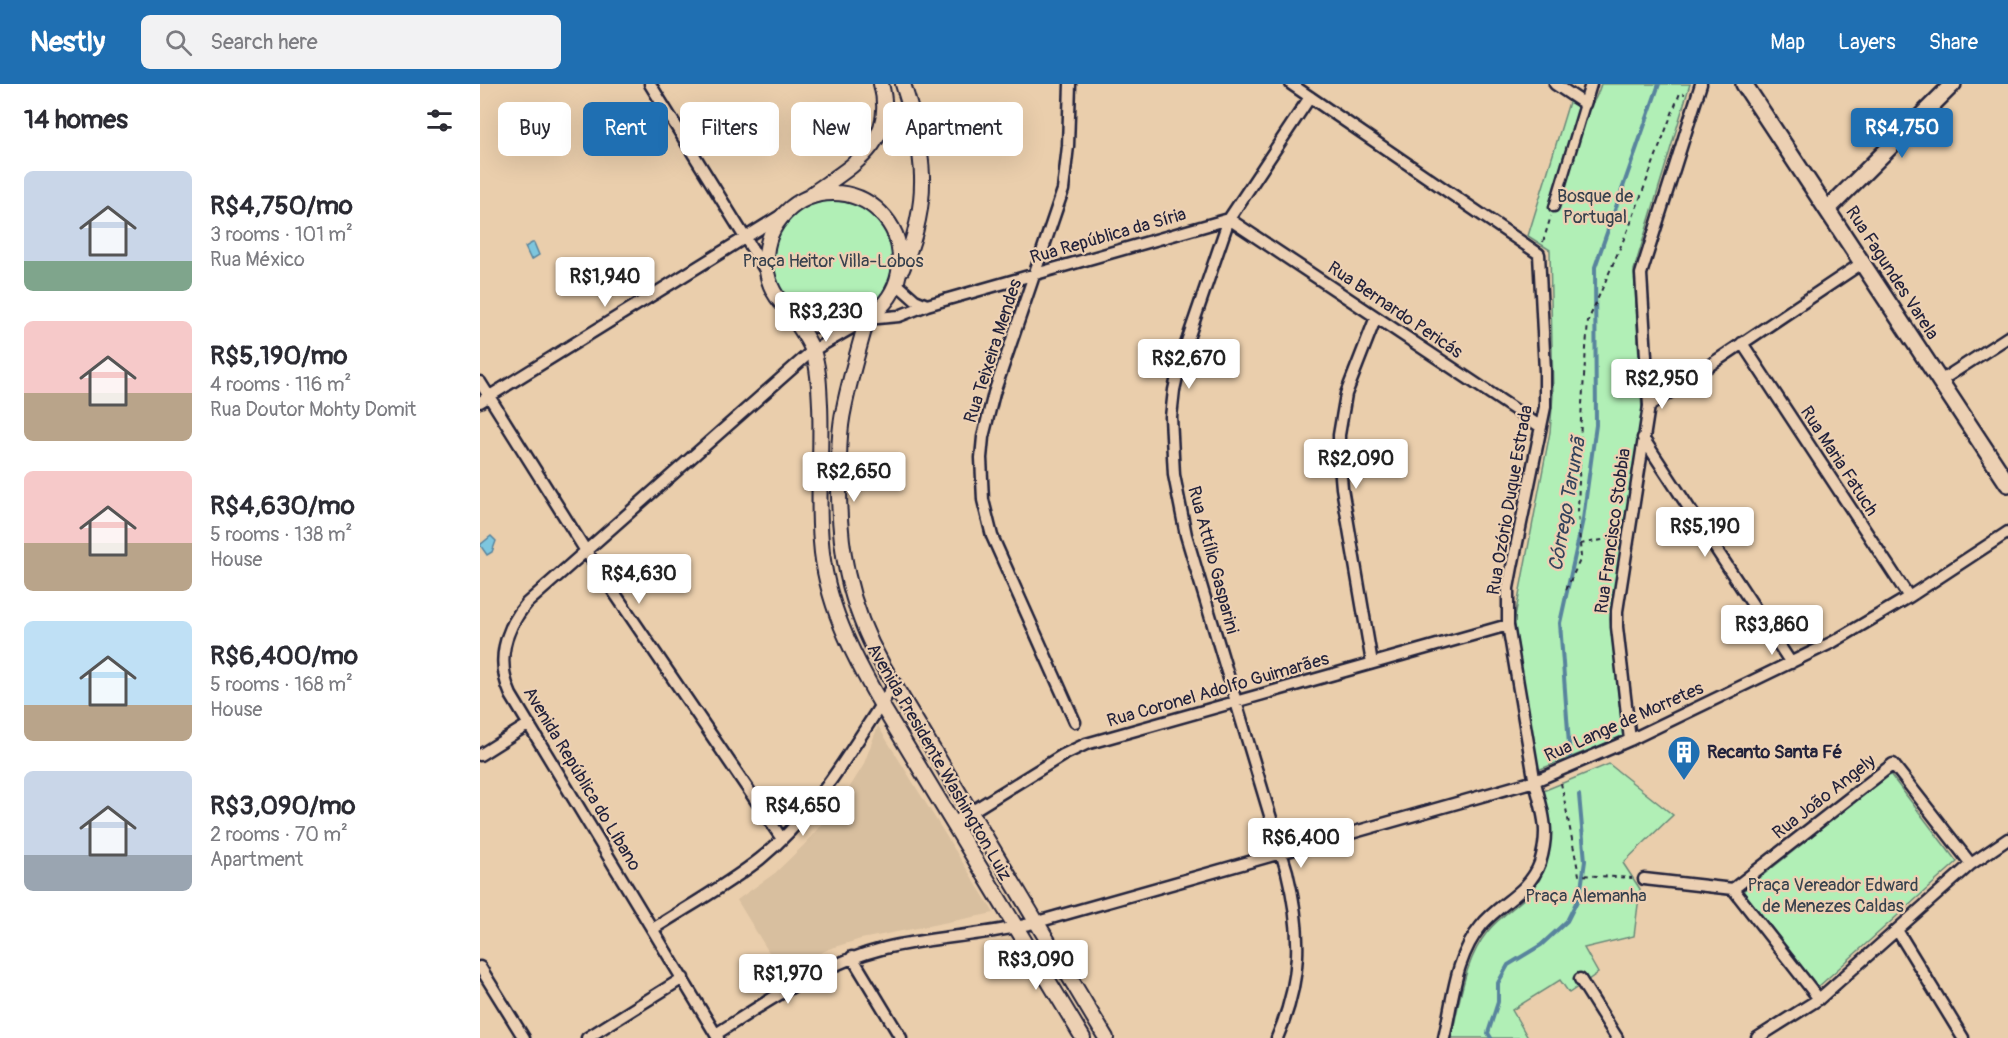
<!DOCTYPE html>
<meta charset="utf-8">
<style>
body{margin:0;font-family:Pangolin,sans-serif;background:#f2f2f3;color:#2b2b33;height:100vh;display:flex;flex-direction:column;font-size:22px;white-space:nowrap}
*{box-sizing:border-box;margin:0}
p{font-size:20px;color:#7c7c81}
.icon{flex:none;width:33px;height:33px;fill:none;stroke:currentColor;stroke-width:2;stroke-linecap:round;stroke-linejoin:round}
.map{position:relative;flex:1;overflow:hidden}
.drawer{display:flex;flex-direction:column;background:#fff;width:480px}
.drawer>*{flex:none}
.hud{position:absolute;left:18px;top:18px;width:570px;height:54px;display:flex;gap:12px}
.price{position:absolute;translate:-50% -51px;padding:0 14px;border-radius:6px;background:#fff;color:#222;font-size:20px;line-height:39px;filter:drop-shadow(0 2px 3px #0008)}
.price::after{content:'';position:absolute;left:50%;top:36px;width:18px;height:14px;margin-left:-9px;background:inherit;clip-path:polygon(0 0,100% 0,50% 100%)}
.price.active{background:#1f6fb2;color:#fff}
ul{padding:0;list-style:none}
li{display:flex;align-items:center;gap:18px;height:150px;padding:0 24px}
li span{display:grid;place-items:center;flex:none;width:168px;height:120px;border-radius:9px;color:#555}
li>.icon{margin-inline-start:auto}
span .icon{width:72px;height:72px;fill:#fffc;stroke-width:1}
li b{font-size:26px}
h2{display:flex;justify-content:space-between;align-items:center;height:72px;padding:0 24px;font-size:26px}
.pill{padding:0 21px;border-radius:9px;background:#fff;box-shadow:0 6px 24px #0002;font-size:21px;line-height:54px}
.pill.active{background:#1f6fb2;color:#fff}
header{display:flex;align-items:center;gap:36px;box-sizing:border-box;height:84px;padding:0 30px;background:#1f6fb2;color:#fff}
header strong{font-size:28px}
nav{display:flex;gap:33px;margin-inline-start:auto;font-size:21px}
.search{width:420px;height:54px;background:#f2f2f3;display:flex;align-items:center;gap:15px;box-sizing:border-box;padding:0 21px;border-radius:9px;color:#7c7c81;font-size:22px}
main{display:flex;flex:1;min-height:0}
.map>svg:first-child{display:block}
.built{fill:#d8bf9f}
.green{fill:#b1efb6;stroke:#6a8878;stroke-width:1.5}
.water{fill:#7ec6de;stroke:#59849d;stroke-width:1.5}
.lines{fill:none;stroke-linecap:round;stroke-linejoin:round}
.stream{stroke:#59849d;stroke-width:4}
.pedestrian-casing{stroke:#22223b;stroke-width:13}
.minor-casing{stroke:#22223b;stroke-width:15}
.tertiary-casing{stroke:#22223b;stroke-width:18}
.secondary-casing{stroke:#22223b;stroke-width:20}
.path{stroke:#22223b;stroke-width:2;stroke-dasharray:4.5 4.5;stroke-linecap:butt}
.pedestrian{stroke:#ecd0b3;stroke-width:8}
.minor{stroke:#ecd0b3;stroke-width:10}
.tertiary{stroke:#ecd0b3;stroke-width:14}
.secondary{stroke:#ecd0b3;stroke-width:15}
.labels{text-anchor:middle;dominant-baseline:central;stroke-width:4.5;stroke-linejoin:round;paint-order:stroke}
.park-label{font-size:18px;fill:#37414d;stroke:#ecd0b3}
.street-label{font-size:18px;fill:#22223b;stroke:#ecd0b3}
.poi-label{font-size:18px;font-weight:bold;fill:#22223b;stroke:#ecd0b3;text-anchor:start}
.water-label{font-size:20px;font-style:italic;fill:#34435c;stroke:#ecd0b3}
</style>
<header>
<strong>Nestly</strong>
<div class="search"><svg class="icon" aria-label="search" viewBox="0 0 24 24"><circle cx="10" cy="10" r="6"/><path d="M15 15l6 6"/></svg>Search here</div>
<nav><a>Map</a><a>Layers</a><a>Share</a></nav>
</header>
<main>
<section class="drawer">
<h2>14 homes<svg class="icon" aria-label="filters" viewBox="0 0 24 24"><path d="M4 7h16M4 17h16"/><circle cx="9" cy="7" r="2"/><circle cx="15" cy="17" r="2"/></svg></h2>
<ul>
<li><span style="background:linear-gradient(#c9d6e8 75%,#7fa58c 0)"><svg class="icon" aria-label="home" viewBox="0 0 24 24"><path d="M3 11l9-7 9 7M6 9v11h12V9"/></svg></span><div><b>R$4,750/mo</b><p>3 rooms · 101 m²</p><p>Rua México</p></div></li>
<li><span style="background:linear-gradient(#f6c9c9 60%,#b9a48a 0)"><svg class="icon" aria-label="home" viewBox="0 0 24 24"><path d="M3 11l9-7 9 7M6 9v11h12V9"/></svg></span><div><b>R$5,190/mo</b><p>4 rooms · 116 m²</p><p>Rua Doutor Mohty Domit</p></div></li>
<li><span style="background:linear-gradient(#f6c9c9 60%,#b9a48a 0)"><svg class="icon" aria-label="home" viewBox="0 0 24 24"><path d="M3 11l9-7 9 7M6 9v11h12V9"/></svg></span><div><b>R$4,630/mo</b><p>5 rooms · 138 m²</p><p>House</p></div></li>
<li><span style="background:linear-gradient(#bfe0f5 70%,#b9a48a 0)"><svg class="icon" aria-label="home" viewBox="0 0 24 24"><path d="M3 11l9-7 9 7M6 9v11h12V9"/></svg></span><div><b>R$6,400/mo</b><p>5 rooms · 168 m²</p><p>House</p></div></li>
<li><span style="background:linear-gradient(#c9d6e8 70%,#9aa5b1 0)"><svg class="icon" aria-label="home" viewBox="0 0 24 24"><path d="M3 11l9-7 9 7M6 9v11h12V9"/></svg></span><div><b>R$3,090/mo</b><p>2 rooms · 70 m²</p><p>Apartment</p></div></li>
</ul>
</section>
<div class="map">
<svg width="1528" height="954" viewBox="0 0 1528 954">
<rect width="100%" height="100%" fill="#eaceac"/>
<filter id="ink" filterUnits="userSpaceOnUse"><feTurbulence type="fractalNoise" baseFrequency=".0167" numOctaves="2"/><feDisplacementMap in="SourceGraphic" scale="12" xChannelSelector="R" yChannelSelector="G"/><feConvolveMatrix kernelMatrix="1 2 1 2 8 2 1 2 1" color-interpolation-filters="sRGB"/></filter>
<g filter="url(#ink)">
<path class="built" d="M 398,642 L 514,829 L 381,855 L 351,864 L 301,888 L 257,816 L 295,789 L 325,760 L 363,714 L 383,682 Z"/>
<path class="green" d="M 1121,0 L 1210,0 L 1154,186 L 1162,327 L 1130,535 L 1143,653 L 1058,686 L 1034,538 L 1070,348 L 1073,311 L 1070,166 L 1048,152 L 1089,18 C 1111,30 1115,19 1121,0 Z
M293 177a60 60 0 1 1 120 0a60 60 0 1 1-120 0Z
M 1129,680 L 1193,731 L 1143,779 L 1160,805 L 1154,852 L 1104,864 L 1118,889 L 1089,909 L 1080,896 L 1032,926 L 1048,954 L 971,954 C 980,918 984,876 1008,847 C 1019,833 1036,823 1049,810 C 1066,794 1072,761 1070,738 C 1070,727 1065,717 1063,707 Z
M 1410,690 L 1477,778 L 1338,903 L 1263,807 Z"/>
<path class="water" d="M 52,159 L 54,159 L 59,171 L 51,176 L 45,163 Z
M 11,452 L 16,457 L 12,468 L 7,471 L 0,461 Z"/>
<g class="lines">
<path class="stream" d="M 1090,674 L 1080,539 L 1103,435 L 1116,341 L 1115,183 L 1179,0
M 1011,954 L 1008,949 L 1018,918 L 1018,899 L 1028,881 L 1061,861 L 1087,837 L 1100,811 L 1105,777 L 1099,711"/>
<defs>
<path id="pedestrian" d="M 1074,123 L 1105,20"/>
<path id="minor" d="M 170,0 L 287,189
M 590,0 L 588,62 L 583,106 L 514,309 L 503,353 L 501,374 L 503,416 L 512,452 L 595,638
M 811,0 L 1059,170 L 1065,287 L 1065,323 L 1032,483 L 1028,504 L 1028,541 C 1037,592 1045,643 1054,694 C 1058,712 1065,730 1065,748 C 1065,759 1063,769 1060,779 C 1049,809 1019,819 1001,842 C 975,873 973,916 964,954
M 1075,0 L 1105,20 L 1111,0
M 416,199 L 435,216 L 447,221
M 1262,259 L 1429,513
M 1460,297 L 1528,253
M 0,298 L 106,467 L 302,755
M 0,318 L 308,127
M 1169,322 L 1382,179
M 1163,354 L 1311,579
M 892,579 L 862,404 L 859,370 L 859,351 L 866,310 L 896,233
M 1150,656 L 1137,543 L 1137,527 L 1169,322 L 1161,190 L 1221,0
M 0,671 L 49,640
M 473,739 L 583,671 L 606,660 L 1028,541
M 1164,795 L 1253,805 L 1339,915
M 1253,805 L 1413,680 L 1491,780
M 173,845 C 209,822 247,801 280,775 C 337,729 374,660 414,601
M 1417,846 L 1483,954
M 372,873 L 421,954
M 0,883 L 44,954
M 1100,895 L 1137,954
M 236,950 C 291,915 341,880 405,864 C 455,852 507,852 557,838 C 723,791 889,744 1055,697 L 1150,656 L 1353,558 L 1429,513 L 1528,448
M 107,954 L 203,894
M 238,954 L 31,611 C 16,578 24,546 47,519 L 332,267 L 387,235 L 419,232 L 447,221 L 749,135 L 1061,343
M 797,954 C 822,896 822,849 807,788 L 706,451 L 694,391 L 691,333 L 694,306 L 701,275 L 749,135 L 830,13
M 1277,954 L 1339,915 L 1491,780 L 1528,755"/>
<path id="tertiary" d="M286 176a67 67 0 1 1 134 0a67 67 0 1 1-134 0Z
M 332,110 C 373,81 417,59 401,0
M 422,185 C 452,117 445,68 423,0
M 310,228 C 317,240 328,254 333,267 C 339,284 339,304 340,321 C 342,367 337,413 341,458 C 345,517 372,570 401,620 L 603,954
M 387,235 C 379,264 370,294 364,324 C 359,346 359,369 359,392 C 358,463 368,520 403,582 L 626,954"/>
<path id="secondary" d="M 1264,0 L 1528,400
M 1347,126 L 1473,0"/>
</defs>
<use href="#pedestrian" class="pedestrian-casing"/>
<use href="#minor" class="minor-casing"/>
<use href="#tertiary" class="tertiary-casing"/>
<use href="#secondary" class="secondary-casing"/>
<path class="path" d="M 1063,158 L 1071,132
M 1100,460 L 1138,453
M 1086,506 L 1101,474 L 1098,428 L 1101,334 L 1108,237 L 1150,141 L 1194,24 L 1200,9 L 1205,10
M 1081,699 L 1099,791 L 1152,794"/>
<use href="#pedestrian" class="pedestrian"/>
<use href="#minor" class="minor"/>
<use href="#tertiary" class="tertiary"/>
<use href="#secondary" class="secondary"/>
</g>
</g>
<defs>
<symbol id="building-pin" viewBox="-11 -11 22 30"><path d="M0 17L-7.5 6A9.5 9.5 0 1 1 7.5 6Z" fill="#1f6fb2" stroke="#ecd0b3"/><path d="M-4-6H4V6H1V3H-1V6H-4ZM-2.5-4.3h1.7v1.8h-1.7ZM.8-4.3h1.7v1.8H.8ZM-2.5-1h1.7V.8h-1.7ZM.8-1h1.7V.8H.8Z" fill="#fff"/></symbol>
</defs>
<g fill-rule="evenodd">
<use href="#building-pin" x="1185" y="649" width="38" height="52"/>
</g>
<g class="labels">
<g class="park-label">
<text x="1115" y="112">Bosque de<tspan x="1115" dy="21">Portugal</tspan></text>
<text x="353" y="177">Praça Heitor Villa-Lobos</text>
<text x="1353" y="801">Praça Vereador Edward<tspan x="1353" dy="21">de Menezes Caldas</tspan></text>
<text x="1106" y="812">Praça Alemanha</text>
</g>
<g class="street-label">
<text transform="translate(628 152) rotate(-16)">Rua República da Síria</text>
<text transform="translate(1412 189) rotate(57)">Rua Fagundes Varela</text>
<text transform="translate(915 226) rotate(34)">Rua Bernardo Pericás</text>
<text transform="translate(513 267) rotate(-72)">Rua Teixeira Mendes</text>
<text transform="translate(1359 377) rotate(57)">Rua Maria Fatuch</text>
<text transform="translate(1030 416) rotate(-80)">Rua Ozório Duque Estrada</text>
<text transform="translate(1133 447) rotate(-82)">Rua Francisco Stobbia</text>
<text transform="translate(733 476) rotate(75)">Rua Attílio Gasparini</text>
<text transform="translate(738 606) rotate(-16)">Rua Coronel Adolfo Guimarães</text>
<text transform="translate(1144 638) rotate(-24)">Rua Lange de Morretes</text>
<text transform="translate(459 678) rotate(60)">Avenida Presidente Washington Luiz</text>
<text transform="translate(102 695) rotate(59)">Avenida República do Líbano</text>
<text transform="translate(1344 713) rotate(-38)">Rua João Angely</text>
</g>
<g class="poi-label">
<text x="1227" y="668">Recanto Santa Fé</text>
</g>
<g class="water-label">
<text transform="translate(1087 420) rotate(-80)">Córrego Tarumã</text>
</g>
</g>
</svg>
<b class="price active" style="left:1422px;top:75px">R$4,750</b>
<b class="price" style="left:125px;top:224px">R$1,940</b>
<b class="price" style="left:346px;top:259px">R$3,230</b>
<b class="price" style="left:709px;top:306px">R$2,670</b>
<b class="price" style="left:1182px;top:326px">R$2,950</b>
<b class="price" style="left:876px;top:406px">R$2,090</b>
<b class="price" style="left:374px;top:419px">R$2,650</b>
<b class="price" style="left:1225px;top:474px">R$5,190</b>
<b class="price" style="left:159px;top:521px">R$4,630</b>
<b class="price" style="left:1292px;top:572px">R$3,860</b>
<b class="price" style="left:323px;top:753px">R$4,650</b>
<b class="price" style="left:821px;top:785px">R$6,400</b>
<b class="price" style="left:556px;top:907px">R$3,090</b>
<b class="price" style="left:308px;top:921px">R$1,970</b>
<div class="hud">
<a class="pill">Buy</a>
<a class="pill active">Rent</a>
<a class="pill">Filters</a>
<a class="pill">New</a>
<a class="pill">Apartment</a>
</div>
</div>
</main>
